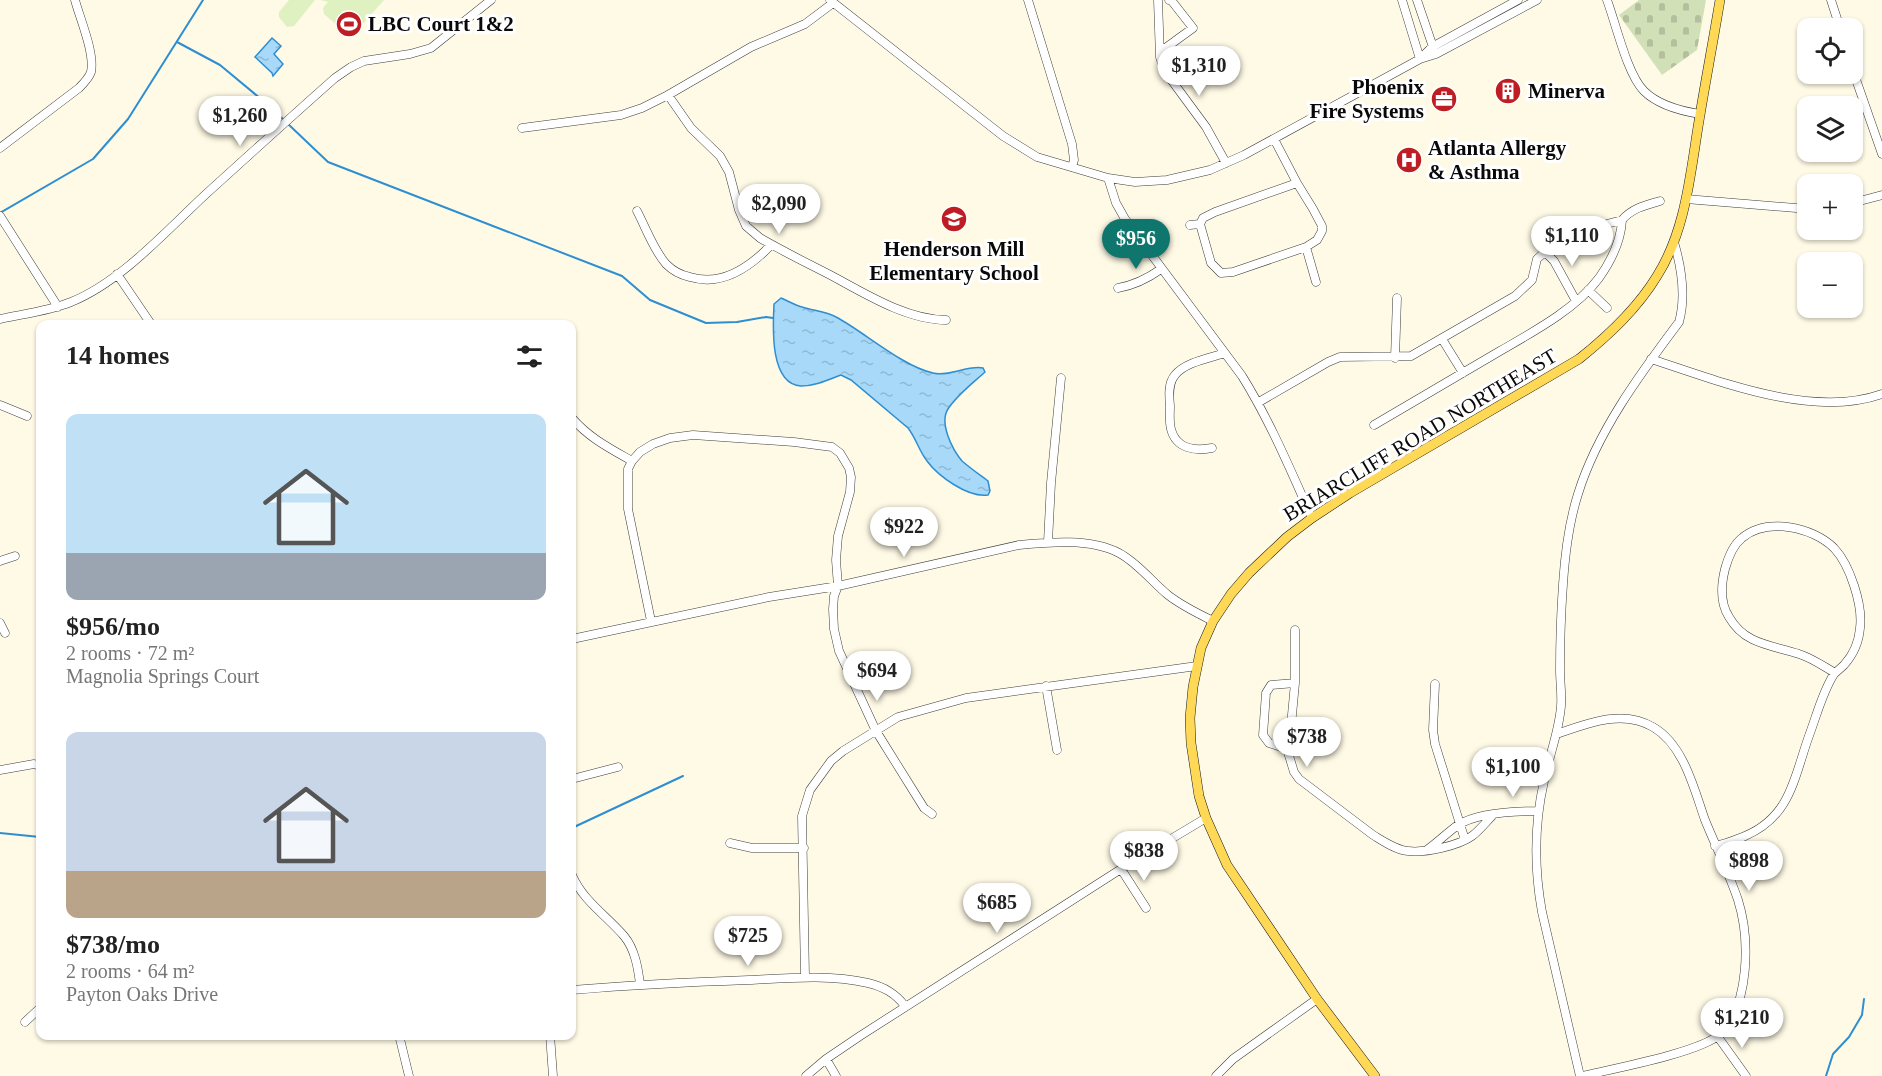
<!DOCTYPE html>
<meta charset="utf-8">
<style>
body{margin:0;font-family:"Times New Roman",serif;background:#f2f2f2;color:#222;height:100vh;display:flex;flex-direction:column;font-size:22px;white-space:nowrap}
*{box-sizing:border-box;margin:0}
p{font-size:20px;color:#767676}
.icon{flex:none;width:33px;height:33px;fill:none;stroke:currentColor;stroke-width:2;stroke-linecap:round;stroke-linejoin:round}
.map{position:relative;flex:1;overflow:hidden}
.sheet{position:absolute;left:36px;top:320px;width:540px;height:720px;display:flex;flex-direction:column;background:#fff;border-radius:12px;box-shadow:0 2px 4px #0004}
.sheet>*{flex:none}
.controls{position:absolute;left:1797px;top:18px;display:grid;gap:12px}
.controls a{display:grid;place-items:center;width:66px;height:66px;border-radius:12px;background:#fff;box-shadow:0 2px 4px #0004;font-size:30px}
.price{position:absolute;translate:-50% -51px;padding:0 14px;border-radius:21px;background:#fff;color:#222;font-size:20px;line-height:39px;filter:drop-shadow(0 2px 3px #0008)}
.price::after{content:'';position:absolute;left:50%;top:36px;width:18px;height:14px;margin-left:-9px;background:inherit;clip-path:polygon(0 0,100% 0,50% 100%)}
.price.selected{background:#0f766e;color:#fff}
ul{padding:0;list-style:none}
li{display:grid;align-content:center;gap:12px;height:318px;padding:0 30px}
li span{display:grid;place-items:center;height:186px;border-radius:12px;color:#555}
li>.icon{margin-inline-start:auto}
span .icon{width:108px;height:108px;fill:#fffc;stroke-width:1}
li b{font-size:26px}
h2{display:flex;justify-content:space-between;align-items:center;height:72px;padding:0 30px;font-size:26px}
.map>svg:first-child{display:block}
.cemetery{fill:url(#cemetery-stones)}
.pitch{fill:#e0f1c1}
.water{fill:url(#water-ripples);stroke:#2d8ed2;stroke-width:1.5}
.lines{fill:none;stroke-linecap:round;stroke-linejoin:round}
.stream{stroke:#2d8ed2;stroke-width:2}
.minor-casing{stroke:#3c3c3c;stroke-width:9}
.major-casing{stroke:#1a1a1a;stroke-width:10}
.minor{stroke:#fff;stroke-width:8}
.major{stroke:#ffd856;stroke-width:9}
.labels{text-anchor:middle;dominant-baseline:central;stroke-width:6;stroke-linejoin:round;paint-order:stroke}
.poi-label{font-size:21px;font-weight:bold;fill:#090909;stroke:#fff;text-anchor:start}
.street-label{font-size:21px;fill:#090909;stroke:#fff}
</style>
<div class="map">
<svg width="1882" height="1076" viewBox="0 0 1882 1076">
<defs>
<pattern id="cemetery-stones" width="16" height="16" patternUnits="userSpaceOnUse" patternTransform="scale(1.5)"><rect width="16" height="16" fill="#d2e0b8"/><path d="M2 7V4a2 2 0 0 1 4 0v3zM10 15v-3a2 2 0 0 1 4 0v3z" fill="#b3bf9d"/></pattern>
<pattern id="water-ripples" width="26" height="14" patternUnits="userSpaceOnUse" patternTransform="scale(1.5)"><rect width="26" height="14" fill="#a8d9f8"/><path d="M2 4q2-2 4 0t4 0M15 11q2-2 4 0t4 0" fill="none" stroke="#8fb9d3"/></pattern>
</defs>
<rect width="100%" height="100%" fill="#fffae6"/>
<path class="cemetery" d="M 1639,0 L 1706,0 L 1697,50 L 1662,75 L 1619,15 Z"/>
<path class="pitch" d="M 289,0 L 315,0 L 294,26 L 287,27 L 279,17 L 279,12 Z
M 320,0 L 384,0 L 354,34 L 346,33 L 324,14 L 323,8 L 328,2 Z"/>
<path class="water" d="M 272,38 L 281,46 L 274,54 L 283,64 L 273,76 L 272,73 L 255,57 Z
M 781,298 C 788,301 795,305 802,307 C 814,311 826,311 838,318 C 865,333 904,367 933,373 C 949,377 967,365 983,368 L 985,372 C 973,383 957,395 948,409 C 939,423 952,449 962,461 C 970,468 980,475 988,481 L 990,491 L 988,495 C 968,498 938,476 927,461 C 919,451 916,438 908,428 L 851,380 L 841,375 C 828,380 815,386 801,386 C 769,384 773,325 774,304 Z"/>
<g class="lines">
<path class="stream" d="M 177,42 L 220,65 L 267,104 L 328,162 L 622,276 L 650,300 L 706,323 L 737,322 L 766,317 L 773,318
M 0,213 L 93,159 L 128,119 L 203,0
M 572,828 L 683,776
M 0,833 L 40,837
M 1826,1076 L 1833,1054 L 1849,1037 L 1862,1015 L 1864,999"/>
<defs>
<path id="minor" d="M 830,0 L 1003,136 L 1037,157 L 1108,178 L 1135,182 L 1167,180 L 1210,170 L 1244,155 L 1420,59 L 1436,54 L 1537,0
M 1028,0 L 1072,144 L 1074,160 L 1072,167
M 1158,0 L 1160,57 L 1164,70 L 1206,127 L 1226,163
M 1402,0 L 1420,59
M 1417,0 L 1434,50
M 1607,0 C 1616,24 1627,74 1644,91 C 1658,105 1681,111 1700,114
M 1831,0 L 1840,28
M 1160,52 L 1193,28 L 1171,0 L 1169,0
M 1422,57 L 1432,47 L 1518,0
M 1852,68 L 1882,154
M 668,95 L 691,128 L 720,156 L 729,172 L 739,210 L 746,226 L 760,238 C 784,252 809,264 834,277 C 867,295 908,320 946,320
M 522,128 L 621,115 L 642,108 L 668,95 L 751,47 L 805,24 L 833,3
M 1274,139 L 1297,183 L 1313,209 L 1322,226 L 1322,231 L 1317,240 L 1306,247 L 1233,272 L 1221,273 L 1211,263 L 1200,224 L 1203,218 L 1215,212 L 1297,183
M 0,148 L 79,88 C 84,83 89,78 91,72 C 95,53 80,19 75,0
M 1108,178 L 1116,203 L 1125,219 L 1242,376 C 1270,421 1290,469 1312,518
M 1686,199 L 1808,209
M 1852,203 L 1882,195
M 637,211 C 646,228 653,249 666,264 C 673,271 680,275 690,277 C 722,287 750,267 771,245
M 0,216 L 58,307
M 1622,220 C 1632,208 1646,205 1660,201
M 1190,225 L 1200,224
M 1306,247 L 1316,282
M 1544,251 L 1554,261 L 1576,301
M 117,274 L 151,324
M 1118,288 C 1135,285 1147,279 1161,269
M 1588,290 L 1607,308
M 0,319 C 23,314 49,311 71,302 C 121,282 167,230 206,194 C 249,155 292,116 335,78 L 351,67 L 364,61 L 410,54 L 431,48 L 491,0
M 1442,339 L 1463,373
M 1395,358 L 1397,298
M 1651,359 C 1719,381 1812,419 1882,394
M 1259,402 L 1328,362 L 1340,357 L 1411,356 L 1515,296 L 1532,280 L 1537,259 L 1554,244 L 1580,231 L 1622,220 C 1621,241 1611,261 1599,278 C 1576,309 1533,332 1500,351 C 1458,376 1416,400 1374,425
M 0,405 L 27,416
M 572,418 C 588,437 609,448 632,461
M 1212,448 C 1195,451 1176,449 1171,429 C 1169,422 1170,413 1170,406 C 1169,396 1168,383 1175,375 C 1185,362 1210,358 1225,353
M 1048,542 L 1051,483 L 1061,378
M 0,561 L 15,556
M 651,621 L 628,509 L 628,469 L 632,461 L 640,452 L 653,444 L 670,438 L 693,435 L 794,442 L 832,447 L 840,453 L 849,468 L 851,477 L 850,492 L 838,536 L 836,560 L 838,586 L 834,596 L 833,609 L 834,629 L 839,651 L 876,731 L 924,808 L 932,814
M 0,623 L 5,633
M 1295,630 L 1295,683 L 1290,736 L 1287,749 L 1294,772 L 1299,779 L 1373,835 C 1383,841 1396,850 1408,851 C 1425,853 1458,846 1472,836 C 1479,831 1486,822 1492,816
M 572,639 L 769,597 L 838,586 L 1019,545 C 1049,542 1091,538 1119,553 C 1138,563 1152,582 1168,595 C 1182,606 1197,613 1213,621
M 1435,684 L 1433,730 L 1435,744 L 1465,840
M 1046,686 L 1057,750
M 1557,734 C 1588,723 1623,709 1653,727 C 1684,745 1694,789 1705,820 C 1716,847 1729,873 1738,900 C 1750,938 1750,1005 1720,1034 C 1702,1052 1612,1069 1582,1076
M 1287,749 L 1269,743 L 1263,735 L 1266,693 L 1271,685 L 1295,683
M 0,770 L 34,764 L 40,766
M 572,779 L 618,767
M 730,843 L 752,848 L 804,848
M 1715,846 C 1726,844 1735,840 1745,836 C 1792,816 1794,776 1810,733 C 1817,714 1823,691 1834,674 C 1837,671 1841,668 1844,665 C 1853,655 1859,641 1860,628 C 1863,605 1850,565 1834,548 C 1813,527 1767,517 1742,538 C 1733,545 1728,558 1725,569 C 1721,585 1720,603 1729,617 C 1745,645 1772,645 1799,654 C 1812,658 1823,666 1835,673
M 1428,849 C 1438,842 1448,832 1458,825 C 1477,813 1516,811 1538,811
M 1121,869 L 1146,908
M 572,875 C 583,901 606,915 624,936 C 635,949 638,968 640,984
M 805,977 L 802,816 L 810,790 L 831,761 L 843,751 L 898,717 L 966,698 L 1197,666
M 572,990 C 631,985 690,982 749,980 C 788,978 829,974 868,983 C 884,987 895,993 905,1006
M 25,1022 L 40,1008
M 399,1035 L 409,1076
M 550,1035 L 553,1076
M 1718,1037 L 1746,1076
M 826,1059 L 836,1076
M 806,1076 L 826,1059 L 860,1036 L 1121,869 L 1206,818
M 1216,1076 L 1233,1059 L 1317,999
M 1580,1076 L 1542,912 C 1534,868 1534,825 1544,781 C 1549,756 1559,732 1561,706 C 1562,694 1560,682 1560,670 C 1560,641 1561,612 1563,584 C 1565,554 1569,522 1578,494 C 1597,432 1640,374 1679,322 C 1686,297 1681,266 1674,242"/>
<path id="major" d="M 1375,1076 L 1317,999 L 1227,865 L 1206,818 L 1199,796 L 1191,743 L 1190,718 L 1193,687 L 1201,648 L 1213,621 L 1231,594 L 1249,573 L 1287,537 L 1312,518 L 1350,493 L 1579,359 C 1609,335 1637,309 1657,276 C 1685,232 1690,177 1698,127 C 1705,84 1713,42 1720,0"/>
</defs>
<use href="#minor" class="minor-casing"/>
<use href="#major" class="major-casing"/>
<use href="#minor" class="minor"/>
<use href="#major" class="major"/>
</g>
<defs>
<symbol id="stadium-disc" viewBox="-11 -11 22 22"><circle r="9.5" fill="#bd1d23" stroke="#fff"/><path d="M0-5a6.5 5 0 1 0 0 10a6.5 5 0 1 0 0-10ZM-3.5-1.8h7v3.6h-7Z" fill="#fff"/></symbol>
<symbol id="building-disc" viewBox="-11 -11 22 22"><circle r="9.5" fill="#bd1d23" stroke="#fff"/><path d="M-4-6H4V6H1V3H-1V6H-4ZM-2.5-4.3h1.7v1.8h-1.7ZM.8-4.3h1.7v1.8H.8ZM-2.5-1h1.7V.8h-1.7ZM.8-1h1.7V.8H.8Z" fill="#fff"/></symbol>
<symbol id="office-disc" viewBox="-11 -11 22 22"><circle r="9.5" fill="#bd1d23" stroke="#fff"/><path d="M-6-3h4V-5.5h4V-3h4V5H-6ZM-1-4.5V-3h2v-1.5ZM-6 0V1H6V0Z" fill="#fff"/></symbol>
<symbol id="hospital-disc" viewBox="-11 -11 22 22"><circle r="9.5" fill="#bd1d23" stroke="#fff"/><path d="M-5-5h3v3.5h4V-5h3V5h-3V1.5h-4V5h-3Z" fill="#fff"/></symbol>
<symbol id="school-disc" viewBox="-11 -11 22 22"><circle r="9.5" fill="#bd1d23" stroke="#fff"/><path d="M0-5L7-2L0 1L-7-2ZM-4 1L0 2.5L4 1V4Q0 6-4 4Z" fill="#fff"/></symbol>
</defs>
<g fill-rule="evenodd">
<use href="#stadium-disc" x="334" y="9" width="30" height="30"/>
<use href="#building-disc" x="1493" y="76" width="30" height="30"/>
<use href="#office-disc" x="1429" y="84" width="30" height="30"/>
<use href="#hospital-disc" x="1394" y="145" width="30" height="30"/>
<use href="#school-disc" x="939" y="204" width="30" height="30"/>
</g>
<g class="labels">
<g class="poi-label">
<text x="368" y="24">LBC Court 1&amp;2</text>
<text x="1424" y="87" text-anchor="end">Phoenix<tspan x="1424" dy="24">Fire Systems</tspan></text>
<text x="1528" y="91">Minerva</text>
<text x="1428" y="148">Atlanta Allergy<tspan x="1428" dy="24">&amp; Asthma</tspan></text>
<text x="954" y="249" text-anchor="middle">Henderson Mill<tspan x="954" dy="24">Elementary School</tspan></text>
</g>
<g class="street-label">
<text transform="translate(1420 435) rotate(-31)">BRIARCLIFF ROAD NORTHEAST</text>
</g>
</g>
</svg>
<div class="controls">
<a><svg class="icon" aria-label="locate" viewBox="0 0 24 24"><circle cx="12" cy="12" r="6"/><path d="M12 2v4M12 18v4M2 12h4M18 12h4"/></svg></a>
<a><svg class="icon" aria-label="layers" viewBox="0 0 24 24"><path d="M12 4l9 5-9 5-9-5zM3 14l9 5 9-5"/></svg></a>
<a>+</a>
<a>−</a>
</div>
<b class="price" style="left:1199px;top:97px">$1,310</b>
<b class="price" style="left:240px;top:147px">$1,260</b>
<b class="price" style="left:779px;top:235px">$2,090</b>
<b class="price" style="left:1572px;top:267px">$1,110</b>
<b class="price selected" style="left:1136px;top:270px">$956</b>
<b class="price" style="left:904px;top:558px">$922</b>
<b class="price" style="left:877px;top:702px">$694</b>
<b class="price" style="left:1307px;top:768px">$738</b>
<b class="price" style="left:1513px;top:798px">$1,100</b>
<b class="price" style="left:1144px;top:882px">$838</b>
<b class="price" style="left:1749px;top:892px">$898</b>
<b class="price" style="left:997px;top:934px">$685</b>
<b class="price" style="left:748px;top:967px">$725</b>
<b class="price" style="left:1742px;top:1049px">$1,210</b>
<section class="sheet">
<h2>14 homes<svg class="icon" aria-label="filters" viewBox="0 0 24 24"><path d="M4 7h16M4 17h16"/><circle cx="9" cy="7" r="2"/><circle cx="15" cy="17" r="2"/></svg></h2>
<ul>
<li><span style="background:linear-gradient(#bfe0f5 75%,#9aa5b1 0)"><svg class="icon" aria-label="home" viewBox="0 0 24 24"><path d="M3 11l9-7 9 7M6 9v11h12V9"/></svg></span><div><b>$956/mo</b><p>2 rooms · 72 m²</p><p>Magnolia Springs Court</p></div></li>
<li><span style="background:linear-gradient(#c9d6e8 75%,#b9a48a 0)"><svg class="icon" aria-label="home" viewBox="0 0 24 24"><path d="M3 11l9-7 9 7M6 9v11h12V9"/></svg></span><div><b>$738/mo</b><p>2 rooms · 64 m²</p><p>Payton Oaks Drive</p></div></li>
</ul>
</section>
</div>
